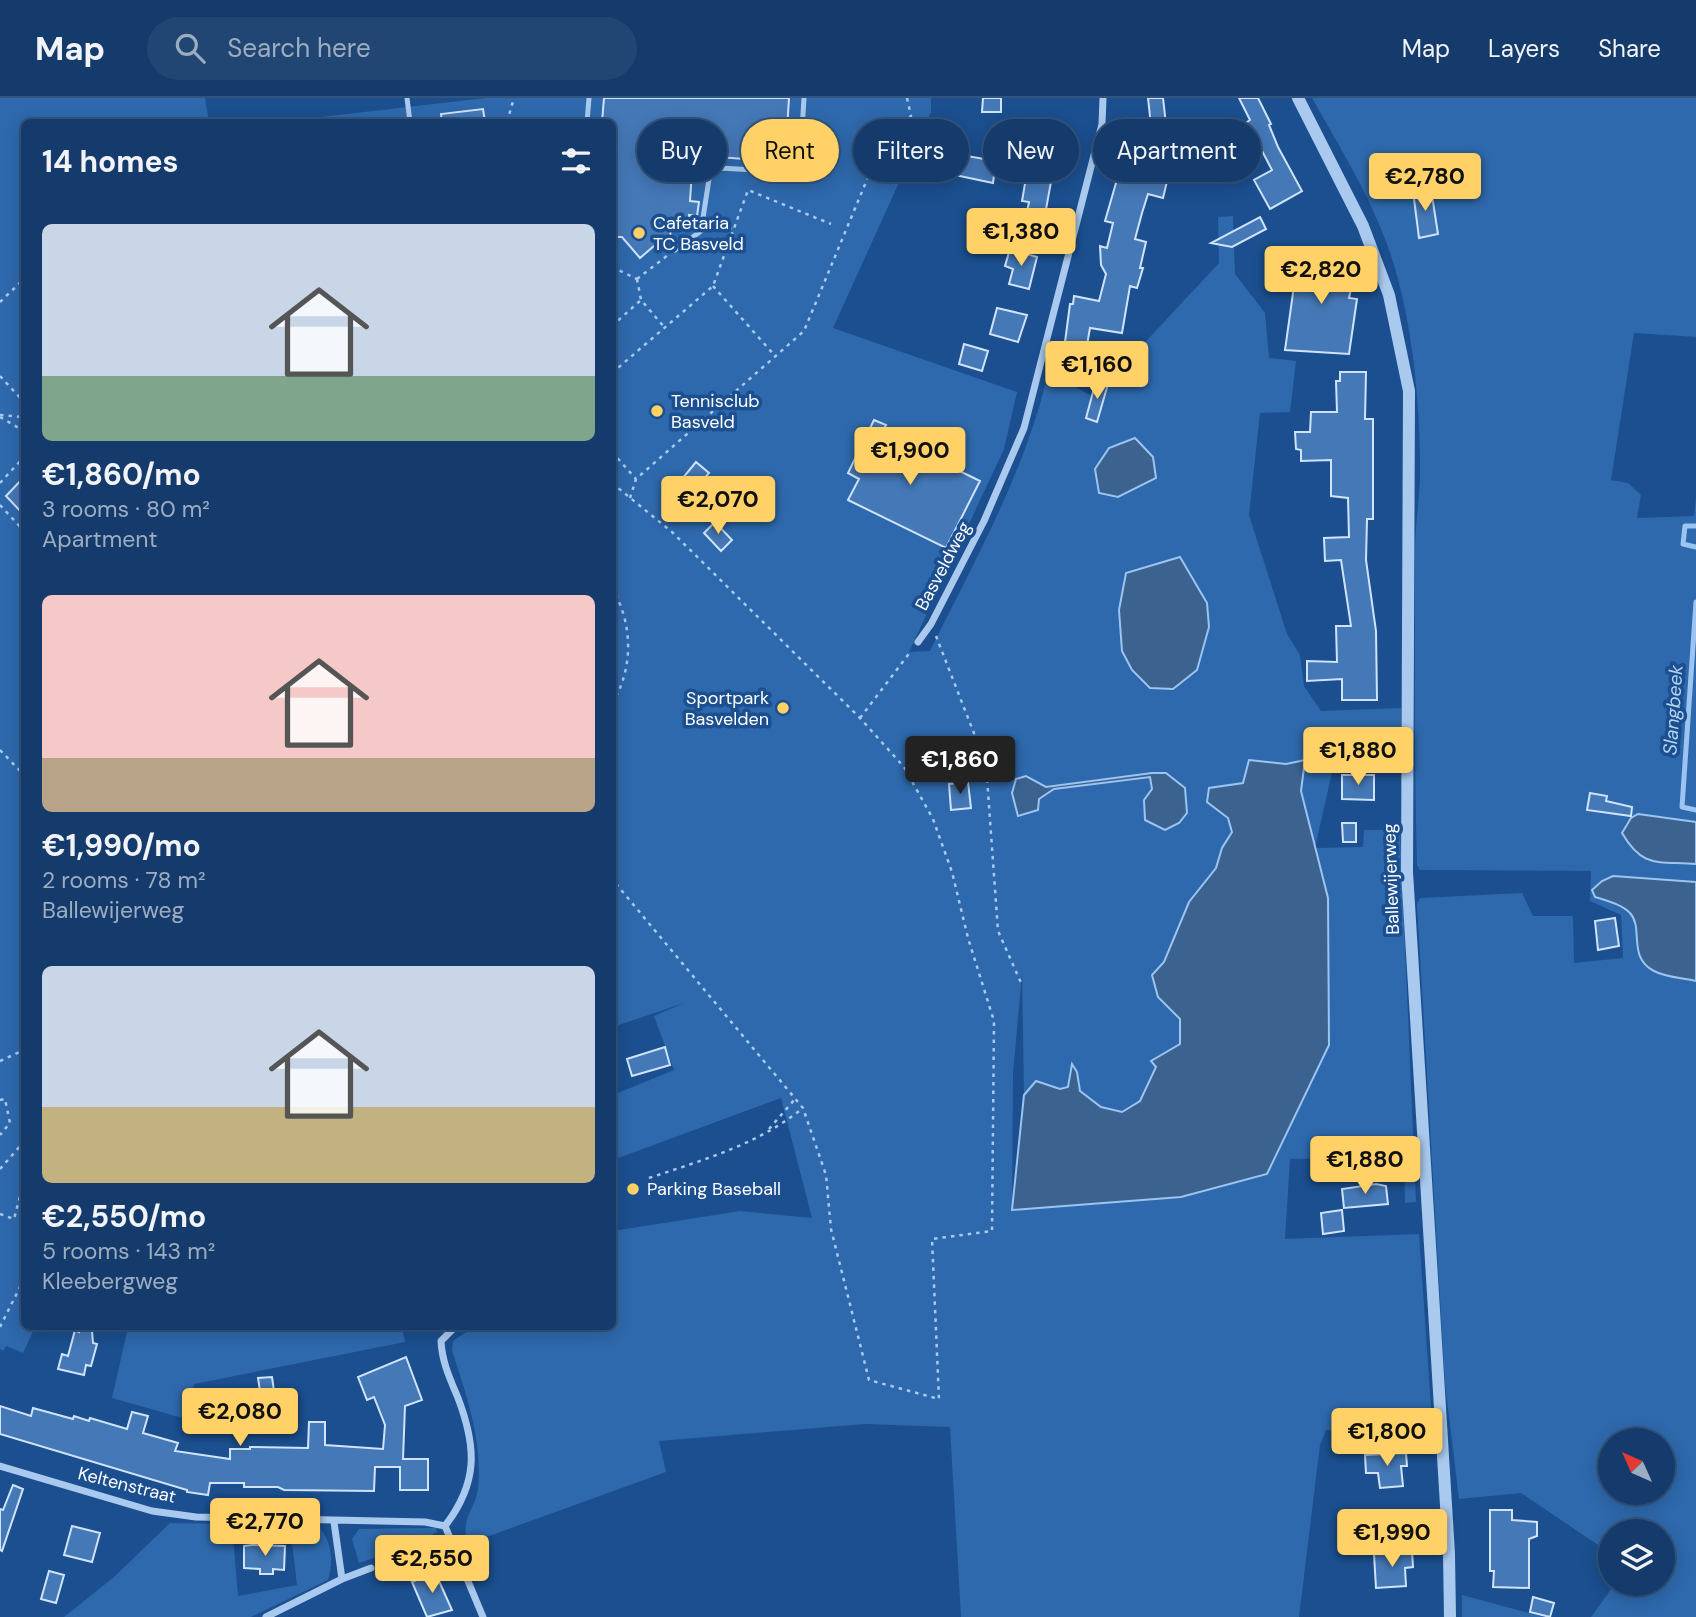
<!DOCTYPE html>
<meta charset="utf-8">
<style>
body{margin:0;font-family:"DM Sans",sans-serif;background:#214673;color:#f1f3f6;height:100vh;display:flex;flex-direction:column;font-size:26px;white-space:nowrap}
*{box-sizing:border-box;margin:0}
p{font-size:23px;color:#9dadc1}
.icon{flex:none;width:38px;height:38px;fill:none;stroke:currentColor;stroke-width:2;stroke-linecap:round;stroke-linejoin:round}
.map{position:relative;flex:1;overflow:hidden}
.drawer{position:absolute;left:21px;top:21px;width:595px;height:1211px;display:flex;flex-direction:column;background:#143b6b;border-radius:10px;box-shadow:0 4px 18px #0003,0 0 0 2px #33557e}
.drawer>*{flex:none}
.hud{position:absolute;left:637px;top:21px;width:665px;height:63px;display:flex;gap:14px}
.needle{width:46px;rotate:315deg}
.controls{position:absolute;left:1598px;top:1330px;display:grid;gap:14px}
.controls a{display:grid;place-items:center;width:77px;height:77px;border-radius:50%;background:#143b6b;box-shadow:0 4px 18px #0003,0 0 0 2px #33557e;font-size:35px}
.price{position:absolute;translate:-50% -60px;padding:0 16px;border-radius:7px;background:#ffd166;color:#111;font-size:23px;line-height:46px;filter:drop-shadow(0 2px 4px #0008)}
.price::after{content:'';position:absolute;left:50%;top:42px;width:21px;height:16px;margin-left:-10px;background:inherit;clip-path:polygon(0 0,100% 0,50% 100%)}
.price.selected{background:#222;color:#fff}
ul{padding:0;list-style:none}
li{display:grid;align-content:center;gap:14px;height:371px;padding:0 21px}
li span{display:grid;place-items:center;height:217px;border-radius:10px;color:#555}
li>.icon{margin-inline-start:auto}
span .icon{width:126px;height:126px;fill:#fffc;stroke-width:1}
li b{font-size:30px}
h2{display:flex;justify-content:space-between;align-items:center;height:84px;padding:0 21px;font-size:30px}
.pill{padding:0 24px;border-radius:32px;background:#143b6b;box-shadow:0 4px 18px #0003,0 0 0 2px #33557e;font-size:24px;line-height:63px}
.pill.selected{background:#ffd166;color:#111}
header{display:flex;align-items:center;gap:42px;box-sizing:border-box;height:98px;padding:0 35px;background:#143b6b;border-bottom:2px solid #33557e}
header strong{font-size:33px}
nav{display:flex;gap:38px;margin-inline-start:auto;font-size:24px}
.search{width:490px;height:63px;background:#214673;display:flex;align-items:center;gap:18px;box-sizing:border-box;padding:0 24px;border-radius:38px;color:#9dadc1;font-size:26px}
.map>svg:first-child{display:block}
.green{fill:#2e69ad;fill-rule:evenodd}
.water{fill:#3c6290;stroke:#9cc4f0;stroke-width:2}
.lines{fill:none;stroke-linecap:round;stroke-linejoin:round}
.stream{stroke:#9cc4f0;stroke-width:5}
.building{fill:#4478b7;stroke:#cfe3fa;stroke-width:2}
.path{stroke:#a9c9ee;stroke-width:2.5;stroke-dasharray:3.5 5;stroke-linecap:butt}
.service{stroke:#a9c9ee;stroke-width:5}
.minor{stroke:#a9c9ee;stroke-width:7}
.tertiary{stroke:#a9c9ee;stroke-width:12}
.poi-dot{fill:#ffd166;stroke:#1b4f8f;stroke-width:2.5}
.labels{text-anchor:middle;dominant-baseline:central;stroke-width:7;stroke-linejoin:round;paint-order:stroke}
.poi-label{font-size:18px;fill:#fff;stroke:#1b4f8f;text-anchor:start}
.street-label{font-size:18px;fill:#fff;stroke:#1b4f8f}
.water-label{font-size:19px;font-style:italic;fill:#b5d3f5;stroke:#1b4f8f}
</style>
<header>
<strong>Map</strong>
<div class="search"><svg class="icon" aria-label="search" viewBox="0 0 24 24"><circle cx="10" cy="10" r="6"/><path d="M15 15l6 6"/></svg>Search here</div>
<nav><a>Map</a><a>Layers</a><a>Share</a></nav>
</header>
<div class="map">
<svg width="1696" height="1519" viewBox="0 0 1696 1519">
<rect width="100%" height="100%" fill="#1b4f8f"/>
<path class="green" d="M 0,0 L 205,0 L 209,24 L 24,24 L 24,1228 L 35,1229 L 23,1255 L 6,1248 L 3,1253 L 0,1251 Z
M 486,0 L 931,0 L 931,14 L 833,230 L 1017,294 L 1004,351 L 909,554 L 930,553 C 974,464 1026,372 1048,275 L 1094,299 L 1219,165 L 1218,119 L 1233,118 L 1235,176 L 1265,215 L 1269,260 L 1296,263 L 1290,314 L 1260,315 L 1249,417 L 1287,536 L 1300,557 L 1304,588 L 1321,613 L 1401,610 L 1401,671 L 1333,670 L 1315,750 L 1363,749 L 1364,732 L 1400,732 L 1416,1104 L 1405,1105 L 1404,1059 L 1290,1061 L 1285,1141 L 1419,1136 L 1433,1338 L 1326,1332 L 1320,1347 L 1299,1519 L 961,1519 L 950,1329 L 865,1326 L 659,1343 L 666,1374 L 467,1446 C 461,1416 475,1414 478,1390 C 483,1342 466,1297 452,1252 L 453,1243 L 474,1229 L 612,1228 L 613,1133 L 740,1113 L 812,1120 L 781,1000 L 613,1062 L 613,997 L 674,972 L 654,918 L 684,905 L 613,929 L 612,24 L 277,24 ZM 1249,662 L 1286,666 L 1328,800 L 1181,1099 L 1012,1112 L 1013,975 L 1022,876 L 1024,997 L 1036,983 L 1060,991 L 1068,989 L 1072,967 L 1077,974 L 1080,993 L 1101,1009 L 1122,1014 L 1140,1003 L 1157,969 L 1152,963 L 1180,946 L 1181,921 L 1158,899 L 1152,877 L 1164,864 L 1189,804 L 1216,770 L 1222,750 L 1233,734 L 1228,720 L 1207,704 L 1243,685 Z
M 1312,0 L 1696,0 L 1696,239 L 1634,235 L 1611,382 L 1628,385 L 1641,397 L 1637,420 L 1694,418 L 1696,398 L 1696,724 L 1638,716 L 1625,726 L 1647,763 L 1696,766 L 1696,784 L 1613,778 L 1595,799 C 1607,803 1621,806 1630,815 C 1645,831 1629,860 1654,873 C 1665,879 1683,880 1696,883 L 1696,1519 L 1591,1519 L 1615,1486 L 1662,1486 L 1662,1433 L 1610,1433 L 1610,1455 L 1521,1395 L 1459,1401 L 1445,1286 L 1417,806 L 1420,800 L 1522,795 L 1533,818 L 1573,818 L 1574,865 L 1623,860 L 1621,817 L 1590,803 L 1591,773 L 1420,772 L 1417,767 C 1414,663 1415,559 1415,455 C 1415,430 1419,405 1420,381 C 1421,307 1412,210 1385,141 C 1366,91 1338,46 1312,0 ZM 1610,1342 L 1662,1342 L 1662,1395 L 1610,1395 Z
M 115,1229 L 402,1229 L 405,1244 L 194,1286 L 186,1321 L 112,1300 L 127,1234 Z
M 170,1425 L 232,1426 L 238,1498 L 297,1487 L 290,1428 L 318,1428 C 332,1444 334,1462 328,1482 L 251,1519 L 64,1519 L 114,1479 Z
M 428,1430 L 436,1430 L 437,1434 L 415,1446 L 359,1465 L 352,1441 L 359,1431 Z
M 1462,1497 L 1544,1519 L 1462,1519 Z"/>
<path class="water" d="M 1135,340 L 1153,359 L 1156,380 L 1118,399 L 1099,395 L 1095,371 L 1109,350 Z
M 1180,459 L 1207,505 L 1209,529 L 1197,572 L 1173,591 L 1150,590 L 1132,572 L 1122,553 L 1119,512 L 1126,475 Z
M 1249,662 L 1286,666 L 1305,662 L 1301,693 L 1328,800 L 1329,947 L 1267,1076 L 1181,1099 L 1012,1112 L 1024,997 L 1036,983 L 1060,991 L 1068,989 L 1072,966 L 1077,974 L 1080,993 L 1101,1009 L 1122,1014 L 1140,1003 L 1156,969 L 1151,963 L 1180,946 L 1180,921 L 1158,899 L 1152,877 L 1164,864 L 1189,804 L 1216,770 L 1222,750 L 1232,734 L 1228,720 L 1207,704 L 1209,690 L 1243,685 Z
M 1152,675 L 1166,675 L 1185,690 L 1187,715 L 1179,725 L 1165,732 L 1145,722 L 1144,702 L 1152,691 L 1150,679 L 1054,691 L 1039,701 L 1038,712 L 1018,718 L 1012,695 L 1016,681 L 1026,678 L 1046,689 Z
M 1638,716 L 1696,724 L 1696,766 C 1658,763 1643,771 1622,735 L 1631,720 Z
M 1613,778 L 1696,784 L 1696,883 C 1683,880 1665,879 1654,873 C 1627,859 1644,830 1630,815 C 1621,806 1607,803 1595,799 L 1592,792 L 1602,783 Z"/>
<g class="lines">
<path class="stream" d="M 1696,428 L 1685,428 L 1683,446 L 1696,449
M 1696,504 L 1682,709 L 1696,712"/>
</g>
<path class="building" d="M 604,0 L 789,0 L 785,64 L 693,57 L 690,103 L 699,104 L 697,118 L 689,117 L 689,127 L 671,126 L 670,142 L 662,141 L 640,160 L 622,139 L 612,139 L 612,24 L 602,24 Z
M 983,0 L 1001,0 L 1001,14 L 982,14 Z
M 1148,0 L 1163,0 L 1167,35 L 1152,37 L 1160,39 L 1155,63 L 1171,67 L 1163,100 L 1148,96 L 1142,115 L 1135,141 L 1146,144 L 1140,170 L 1143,170 L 1137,190 L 1130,188 L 1122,235 L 1090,230 L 1083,270 L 1062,267 L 1070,206 L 1073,206 L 1074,198 L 1099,203 L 1106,176 L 1101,167 L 1100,148 L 1107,150 L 1113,125 L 1105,123 L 1131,33 L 1152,37 Z
M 1239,0 L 1258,0 L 1271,26 L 1269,27 L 1278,49 L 1302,93 L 1270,111 L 1254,82 L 1272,72 L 1247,24 L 1250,22 Z
M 483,11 L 485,24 L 442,24 L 441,16 Z
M 967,58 L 996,63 L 993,85 L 950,76 L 953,62 L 966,64 Z
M 1036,64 L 1054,67 L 1045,117 L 1027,114 L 1029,104 L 1022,103 L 1026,80 L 1033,82 Z
M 1431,91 L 1438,136 L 1419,140 L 1413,93 Z
M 1260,119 L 1266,131 L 1232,149 L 1211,145 Z
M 1010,151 L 1037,159 L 1029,191 L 1009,186 L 1013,171 L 1005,168 Z
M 1299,152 L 1348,159 L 1344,185 L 1352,186 L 1349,200 L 1357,201 L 1349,256 L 1285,252 Z
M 997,210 L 1027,217 L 1018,244 L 990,236 Z
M 964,246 L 988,253 L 982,273 L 959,266 Z
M 1340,274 L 1366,274 L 1365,321 L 1373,321 L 1373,421 L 1367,421 L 1366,462 L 1376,533 L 1377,602 L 1342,602 L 1342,581 L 1307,583 L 1307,563 L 1337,564 L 1336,528 L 1351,528 L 1341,462 L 1325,463 L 1324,440 L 1349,439 L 1348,400 L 1331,398 L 1331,362 L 1301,363 L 1301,352 L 1296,351 L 1295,334 L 1310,334 L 1311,314 L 1337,314 L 1336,283 L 1340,283 Z
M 1096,283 L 1108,286 L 1097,324 L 1086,320 Z
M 874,322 L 886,327 L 882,335 L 980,383 L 946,450 L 848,402 L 859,381 L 848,375 Z
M 696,364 L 709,375 L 690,398 L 677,387 Z
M 24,379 L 24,417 L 6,398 Z
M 715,424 L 732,442 L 721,453 L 704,435 Z
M 1342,677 L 1374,677 L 1374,702 L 1342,701 Z
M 968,684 L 971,710 L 951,712 L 949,686 Z
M 1590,695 L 1607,698 L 1606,703 L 1632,709 L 1631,718 L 1587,712 Z
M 1342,725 L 1356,725 L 1356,744 L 1343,744 Z
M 1615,820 L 1619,848 L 1598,852 L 1595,823 Z
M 665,949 L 670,967 L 632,978 L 627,961 Z
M 1376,1086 L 1386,1088 L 1388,1106 L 1344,1110 L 1342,1091 Z
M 1342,1112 L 1344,1133 L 1323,1136 L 1321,1115 Z
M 80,1229 L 92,1233 L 93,1245 L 97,1246 L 91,1268 L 86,1267 L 84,1277 L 58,1271 L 62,1256 L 68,1258 L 75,1232 L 79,1234 Z
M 406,1259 L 422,1302 L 405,1308 L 403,1361 L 428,1361 L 428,1392 L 400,1392 L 400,1369 L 375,1369 L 374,1393 L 284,1392 L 278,1389 L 244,1389 L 244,1385 L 210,1385 L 208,1397 L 187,1394 L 187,1392 L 0,1336 L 0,1308 L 31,1318 L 33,1310 L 73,1321 L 74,1318 L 89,1323 L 90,1320 L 127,1331 L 132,1314 L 148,1318 L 143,1335 L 178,1345 L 175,1353 L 230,1361 L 230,1351 L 250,1351 L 250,1349 L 308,1350 L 309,1324 L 325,1324 L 325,1347 L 383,1351 L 385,1327 L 374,1299 L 367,1302 L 358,1279 Z
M 272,1279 L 274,1293 L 280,1293 L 280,1307 L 274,1306 L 274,1319 L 256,1319 L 256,1293 L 260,1293 L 258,1280 Z
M 212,1296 L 248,1301 L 248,1305 L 220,1309 L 219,1318 L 199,1315 L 201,1299 Z
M 1406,1355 L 1407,1368 L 1401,1368 L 1403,1388 L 1380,1390 L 1378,1375 L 1366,1375 L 1365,1357 Z
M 13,1387 L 23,1391 L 2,1453 L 0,1452 L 0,1411 L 3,1412 Z
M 1490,1412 L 1512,1412 L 1512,1422 L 1537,1424 L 1537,1438 L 1529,1441 L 1529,1490 L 1493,1489 L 1494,1473 L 1490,1473 Z
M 72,1428 L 100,1435 L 92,1464 L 64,1457 Z
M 252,1447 L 285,1448 L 284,1472 L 273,1471 L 273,1476 L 260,1476 L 260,1471 L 244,1470 L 244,1448 Z
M 1412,1453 L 1413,1469 L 1405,1470 L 1406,1488 L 1376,1490 L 1374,1456 Z
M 49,1473 L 64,1477 L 56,1505 L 41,1501 Z
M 435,1474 L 452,1512 L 427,1519 L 412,1484 Z
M 1533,1499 L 1554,1505 L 1550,1519 L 1530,1514 Z"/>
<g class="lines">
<path class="path" d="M 507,24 L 514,0
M 713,123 L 732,131
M 612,169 L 637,181
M 637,181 L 641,202 L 665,230
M 637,181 L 668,157
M 713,188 L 776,259
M 0,204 L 24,181
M 612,228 L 641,202
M 612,275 L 713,188 L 748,92 L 831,126
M 0,278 L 24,304
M 0,317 L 24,319
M 0,319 L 24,333
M 612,354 L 636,381
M 0,385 L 24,359
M 612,385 L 672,434 L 860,620 L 904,669 L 933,721 L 952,774 L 968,840 L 994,923 L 992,1133 L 932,1141 L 939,1301 L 869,1282 L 831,1131 L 826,1077 L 803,1010 L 612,781
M 630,400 L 636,381 L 804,233 L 881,48 L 911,18 L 907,0
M 0,407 L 24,433
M 612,489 C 633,527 634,569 612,606
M 936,538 L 986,666 L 998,833 L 1022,887
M 860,620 L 911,553
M 0,652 L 24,677
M 0,963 L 24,952
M 0,1002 L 5,1001 L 10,1025 L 0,1037
M 769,1031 L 795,1001
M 0,1071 L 21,1047 L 24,1048
M 649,1080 C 703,1062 759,1046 803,1010
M 0,1116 L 14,1121 L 24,1083
M 0,1229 L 24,1181"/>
<path class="service" d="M 407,0 L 410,24
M 587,24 L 589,0
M 675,152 L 701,133 L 709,81 L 719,70 L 790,74 L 800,64 L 804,0"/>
<path class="minor" d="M 918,544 L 931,526 L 984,423 L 1024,330 L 1102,26 L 1103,0
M 456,1228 L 441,1243 C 442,1264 450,1281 458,1300 C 477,1350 478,1385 445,1428 L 483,1519
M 0,1368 L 152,1413 L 196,1419 L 425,1424 L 445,1428
M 334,1424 L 342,1481
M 266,1519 L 342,1481 L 371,1470"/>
<path class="tertiary" d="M 1298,0 L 1363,128 L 1389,197 L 1409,293 L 1407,774 L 1449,1456 L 1450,1519"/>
</g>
<g class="poi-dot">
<circle cx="639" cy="135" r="7"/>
<circle cx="657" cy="313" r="7"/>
<circle cx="783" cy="610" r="7"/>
<circle cx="633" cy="1091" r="7"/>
</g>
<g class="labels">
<g class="poi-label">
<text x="653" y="125">Cafetaria<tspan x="653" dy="21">TC Basveld</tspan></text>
<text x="671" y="303">Tennisclub<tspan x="671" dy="21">Basveld</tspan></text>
<text x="769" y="600" text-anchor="end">Sportpark<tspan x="769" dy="21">Basvelden</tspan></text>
<text x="647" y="1091">Parking Baseball</text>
</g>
<g class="street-label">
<text transform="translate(943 468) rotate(-62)">Basveldweg</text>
<text transform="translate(1391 781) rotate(-92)">Ballewijerweg</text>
<text transform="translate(127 1387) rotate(14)">Keltenstraat</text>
</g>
<g class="water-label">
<text transform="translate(1673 612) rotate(-86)">Slangbeek</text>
</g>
</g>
</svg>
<div class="controls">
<a><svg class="needle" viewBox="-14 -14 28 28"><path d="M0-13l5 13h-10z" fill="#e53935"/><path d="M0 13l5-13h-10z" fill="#9dadc1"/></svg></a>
<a><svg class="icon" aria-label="layers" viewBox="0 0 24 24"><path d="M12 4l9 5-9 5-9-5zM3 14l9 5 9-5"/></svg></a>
</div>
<b class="price" style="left:1425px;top:115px">€2,780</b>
<b class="price" style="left:1021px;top:170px">€1,380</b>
<b class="price" style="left:1321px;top:208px">€2,820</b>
<b class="price" style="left:1097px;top:303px">€1,160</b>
<b class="price" style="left:910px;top:389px">€1,900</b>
<b class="price" style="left:718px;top:438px">€2,070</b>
<b class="price" style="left:1358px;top:689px">€1,880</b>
<b class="price selected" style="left:960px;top:698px">€1,860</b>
<b class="price" style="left:1365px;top:1098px">€1,880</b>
<b class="price" style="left:240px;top:1350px">€2,080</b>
<b class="price" style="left:1387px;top:1370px">€1,800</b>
<b class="price" style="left:265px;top:1460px">€2,770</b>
<b class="price" style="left:1392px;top:1471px">€1,990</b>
<b class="price" style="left:432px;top:1497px">€2,550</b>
<div class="hud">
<a class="pill">Buy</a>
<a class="pill selected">Rent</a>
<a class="pill">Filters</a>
<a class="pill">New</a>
<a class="pill">Apartment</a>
</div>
<section class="drawer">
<h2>14 homes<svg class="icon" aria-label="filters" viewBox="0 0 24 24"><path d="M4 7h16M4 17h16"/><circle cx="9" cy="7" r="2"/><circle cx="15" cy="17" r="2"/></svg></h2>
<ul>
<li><span style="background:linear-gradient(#c9d6e8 70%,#7fa58c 0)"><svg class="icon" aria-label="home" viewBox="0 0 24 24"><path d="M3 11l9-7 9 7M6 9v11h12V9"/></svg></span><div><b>€1,860/mo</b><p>3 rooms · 80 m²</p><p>Apartment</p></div></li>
<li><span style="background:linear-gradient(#f6c9c9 75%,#b9a48a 0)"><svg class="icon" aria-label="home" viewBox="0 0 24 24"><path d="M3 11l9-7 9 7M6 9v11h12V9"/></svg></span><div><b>€1,990/mo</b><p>2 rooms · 78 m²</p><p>Ballewijerweg</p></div></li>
<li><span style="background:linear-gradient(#c9d6e8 65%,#c2b280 0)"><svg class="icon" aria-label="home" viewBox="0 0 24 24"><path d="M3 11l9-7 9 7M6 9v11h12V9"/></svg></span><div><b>€2,550/mo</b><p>5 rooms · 143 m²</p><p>Kleebergweg</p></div></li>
</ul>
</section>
</div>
